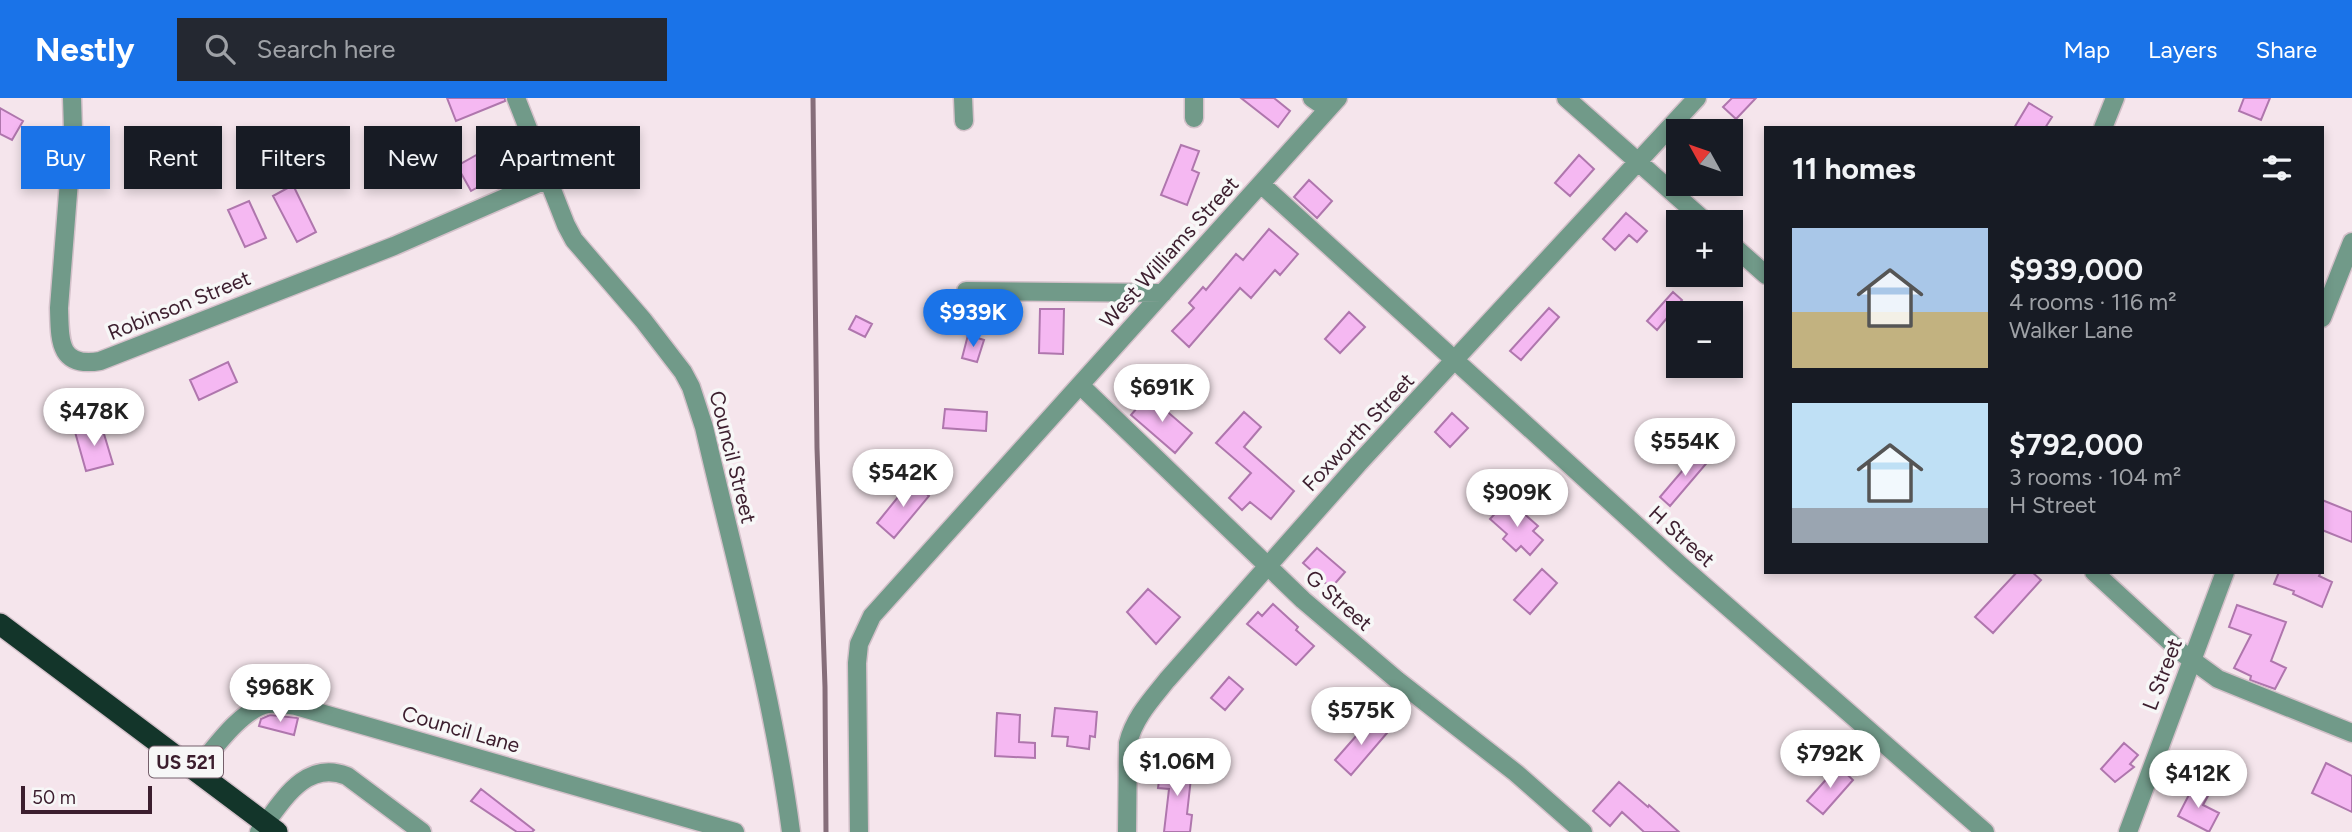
<!DOCTYPE html>
<meta charset="utf-8">
<style>
body{margin:0;font-family:Figtree,sans-serif;background:#242831;color:#f1f3f6;height:100vh;display:flex;flex-direction:column;font-size:26px;white-space:nowrap}
*{box-sizing:border-box;margin:0}
p{font-size:23px;color:#9ea1a6}
.icon{flex:none;width:38px;height:38px;fill:none;stroke:currentColor;stroke-width:2;stroke-linecap:round;stroke-linejoin:round}
.map{position:relative;flex:1;overflow:hidden}
.side{position:absolute;left:1764px;top:28px;width:560px;height:448px;display:flex;flex-direction:column;background:#171b24;border-radius:0px;box-shadow:0 4px 10px #0003}
.side>*{flex:none}
.hud{position:absolute;left:21px;top:28px;width:665px;height:63px;display:flex;gap:14px}
.needle{width:46px;rotate:310deg}
.tools{position:absolute;left:1666px;top:21px;display:grid;gap:14px}
.tools a{display:grid;place-items:center;width:77px;height:77px;border-radius:0px;background:#171b24;box-shadow:0 4px 10px #0003;font-size:35px}
.scale{position:absolute;left:21px;bottom:18px;width:131px;box-sizing:border-box;padding-left:7px;border:4px solid #3c1e2e;border-top:0;font-size:19px;line-height:24px;white-space:nowrap;color:#3c1e2e;-webkit-text-stroke:5px #f7f7f7;paint-order:stroke}
.price{position:absolute;translate:-50% -60px;padding:0 16px;border-radius:24px;background:#fff;color:#222;font-size:23px;line-height:46px;filter:drop-shadow(0 2px 4px #0008)}
.price::after{content:'';position:absolute;left:50%;top:42px;width:21px;height:16px;margin-left:-10px;background:inherit;clip-path:polygon(0 0,100% 0,50% 100%)}
.price.on{background:#1a73e8;color:#fff}
ul{padding:0;list-style:none}
li{display:flex;align-items:center;gap:21px;height:175px;padding:0 28px}
li span{display:grid;place-items:center;flex:none;width:196px;height:140px;border-radius:0px;color:#555}
li>.icon{margin-inline-start:auto}
span .icon{width:84px;height:84px;fill:#fffc;stroke-width:1}
li b{font-size:30px}
h2{display:flex;justify-content:space-between;align-items:center;height:84px;padding:0 28px;font-size:30px}
.pill{padding:0 24px;border-radius:0px;background:#171b24;box-shadow:0 4px 10px #0003;font-size:24px;line-height:63px}
.pill.on{background:#1a73e8;color:#fff}
header{display:flex;align-items:center;gap:42px;box-sizing:border-box;height:98px;padding:0 35px;background:#1a73e8;color:#fff}
header strong{font-size:33px}
nav{display:flex;gap:38px;margin-inline-start:auto;font-size:24px}
.search{width:490px;height:63px;background:#242831;display:flex;align-items:center;gap:18px;box-sizing:border-box;padding:0 24px;border-radius:0px;color:#9ea1a6;font-size:26px}
.map>svg:first-child{display:block}
.building{fill:#f5b8f2;stroke:#af76ad;stroke-width:2}
.lines{fill:none;stroke-linecap:round;stroke-linejoin:round}
.minor-casing{stroke:#d4c1ca;stroke-width:21}
.highway-casing{stroke:#d4c1ca;stroke-width:24}
.minor{stroke:#719a89;stroke-width:18}
.highway{stroke:#13352a;stroke-width:21}
.rail{stroke:#866e7a;stroke-width:5}
.labels{text-anchor:middle;dominant-baseline:central;stroke-width:7;stroke-linejoin:round;paint-order:stroke}
.shield{fill:#f7f7f7;stroke:#745f6a;stroke-width:2}
.shield-label{font-size:19px;font-weight:bold;fill:#3c1e2e}
.street-label{font-size:21px;fill:#3c1e2e;stroke:#f7f7f7}
</style>
<header>
<strong>Nestly</strong>
<div class="search"><svg class="icon" aria-label="search" viewBox="0 0 24 24"><circle cx="10" cy="10" r="6"/><path d="M15 15l6 6"/></svg>Search here</div>
<nav><a>Map</a><a>Layers</a><a>Share</a></nav>
</header>
<div class="map">
<svg width="2352" height="734" viewBox="0 0 2352 734">
<rect width="100%" height="100%" fill="#f5e5ec"/>
<path class="building" d="M 447,0 L 505,0 L 505,3 L 456,23 Z
M 1241,0 L 1274,0 L 1290,13 L 1278,29 Z
M 1732,0 L 1756,0 L 1736,21 L 1723,9 Z
M 2244,0 L 2270,0 L 2261,22 L 2239,13 Z
M 2029,5 L 2052,19 L 2045,30 L 2014,30 Z
M 0,10 L 23,23 L 12,42 L 0,36 Z
M 1181,47 L 1199,53 L 1192,72 L 1199,75 L 1187,107 L 1161,97 Z
M 487,51 L 501,76 L 471,93 L 457,68 Z
M 1579,57 L 1594,71 L 1570,98 L 1555,85 Z
M 1309,82 L 1332,103 L 1317,120 L 1294,99 Z
M 293,87 L 316,134 L 297,144 L 273,98 Z
M 249,103 L 266,140 L 245,149 L 228,112 Z
M 1626,115 L 1647,133 L 1637,144 L 1629,137 L 1615,152 L 1603,141 Z
M 1269,131 L 1298,156 L 1280,177 L 1275,172 L 1251,200 L 1240,190 L 1189,249 L 1172,233 L 1194,210 L 1189,205 L 1203,189 L 1206,192 L 1236,156 L 1243,162 Z
M 1673,194 L 1682,202 L 1657,232 L 1647,223 Z
M 1549,210 L 1559,219 L 1521,262 L 1510,253 Z
M 1040,211 L 1064,211 L 1063,256 L 1039,255 Z
M 1349,214 L 1365,229 L 1340,255 L 1325,241 Z
M 856,218 L 872,226 L 865,239 L 849,231 Z
M 968,237 L 984,242 L 977,264 L 962,260 Z
M 228,264 L 237,284 L 199,302 L 190,282 Z
M 1148,297 L 1192,335 L 1175,355 L 1131,317 Z
M 945,311 L 987,314 L 986,333 L 943,330 Z
M 1244,314 L 1261,329 L 1244,349 L 1294,393 L 1271,421 L 1250,404 L 1242,412 L 1229,400 L 1251,375 L 1216,345 Z
M 1452,315 L 1468,330 L 1450,349 L 1435,334 Z
M 101,326 L 113,366 L 86,373 L 75,334 Z
M 1700,352 L 1711,360 L 1670,408 L 1660,399 Z
M 911,383 L 929,398 L 894,440 L 877,425 Z
M 2322,402 L 2352,414 L 2352,444 L 2322,432 Z
M 1504,406 L 1517,417 L 1521,413 L 1538,428 L 1533,433 L 1543,442 L 1530,457 L 1521,448 L 1516,453 L 1503,441 L 1507,436 L 1490,421 Z
M 1317,450 L 1345,474 L 1331,490 L 1303,465 Z
M 1542,471 L 1557,485 L 1530,516 L 1514,502 Z
M 2017,474 L 2032,474 L 2041,482 L 1993,535 L 1975,519 Z
M 2279,474 L 2321,474 L 2319,478 L 2332,484 L 2322,509 L 2293,496 L 2294,493 L 2274,486 Z
M 1148,491 L 1180,519 L 1156,546 L 1127,514 Z
M 1273,506 L 1298,529 L 1296,532 L 1314,548 L 1296,567 L 1247,526 L 1258,514 L 1262,518 Z
M 2237,507 L 2286,524 L 2271,563 L 2286,570 L 2275,591 L 2250,582 L 2251,578 L 2234,570 L 2251,537 L 2229,529 Z
M 1229,579 L 1243,591 L 1225,612 L 1211,600 Z
M 1055,610 L 1097,614 L 1095,639 L 1090,638 L 1089,651 L 1067,648 L 1068,639 L 1052,638 Z
M 997,615 L 1020,617 L 1019,644 L 1035,645 L 1035,660 L 995,658 Z
M 270,617 L 298,620 L 294,637 L 259,628 L 261,621 Z
M 1371,621 L 1387,635 L 1351,677 L 1335,662 Z
M 2124,645 L 2138,657 L 2130,666 L 2134,669 L 2115,684 L 2101,671 Z
M 2326,665 L 2352,678 L 2352,714 L 2312,695 Z
M 1161,668 L 1192,671 L 1187,716 L 1192,717 L 1190,734 L 1164,734 L 1169,691 L 1158,690 Z
M 1838,668 L 1853,682 L 1823,716 L 1807,703 Z
M 1619,684 L 1648,709 L 1649,707 L 1679,734 L 1644,734 L 1622,714 L 1610,728 L 1593,713 Z
M 2194,687 L 2209,696 L 2203,707 L 2219,715 L 2209,734 L 2178,718 Z
M 481,691 L 534,732 L 532,734 L 517,734 L 471,703 Z"/>
<g class="lines">
<defs>
<path id="minor" d="M 72,0 L 73,32 L 59,210 C 60,242 58,270 100,263 L 394,148 L 548,81
M 516,0 L 566,127 L 574,142 L 643,222 L 683,274 L 691,289 L 704,329 C 735,463 773,597 791,734
M 963,0 L 964,23
M 1312,0 L 1328,11
M 1566,0 L 1706,124
M 1194,20 L 1194,0
M 2103,30 L 2115,0
M 1261,86 L 1680,467 L 1985,734
M 1731,146 L 1766,177
M 966,193 L 1163,195
M 2322,220 L 2352,144
M 1080,287 L 1303,502 L 1397,582 L 1516,675 L 1583,734
M 2094,474 L 2181,554 L 2218,581 L 2352,635
M 196,672 C 213,652 241,611 268,606 C 277,605 287,607 296,608 L 735,734
M 259,734 C 282,704 305,661 347,678 L 422,734
M 859,734 L 857,565 L 859,546 L 872,518 L 1338,0
M 1127,734 L 1128,645 C 1134,620 1151,602 1167,582 L 1358,366 L 1697,0
M 2128,734 L 2225,474"/>
<path id="highway" d="M 0,526 L 277,734"/>
</defs>
<use href="#minor" class="minor-casing"/>
<use href="#highway" class="highway-casing"/>
<use href="#minor" class="minor"/>
<use href="#highway" class="highway"/>
<path class="rail" d="M 813,0 L 817,350 L 825,589 L 826,734"/>
</g>
<g class="labels">
<rect class="shield" x="149" y="648.5" width="74" height="31" rx="5"/>
<g class="shield-label">
<text x="186" y="664">US 521</text>
</g>
<g class="street-label">
<text transform="translate(1169 154) rotate(-48)">West Williams Street</text>
<text transform="translate(179 207) rotate(-22)">Robinson Street</text>
<text transform="translate(1358 334) rotate(-47)">Foxworth Street</text>
<text transform="translate(733 359) rotate(76)">Council Street</text>
<text transform="translate(1682 438) rotate(42)">H Street</text>
<text transform="translate(1339 502) rotate(41)">G Street</text>
<text transform="translate(2162 576) rotate(-69)">L Street</text>
<text transform="translate(461 631) rotate(16)">Council Lane</text>
</g>
</g>
</svg>
<div class="tools">
<a><svg class="needle" viewBox="-14 -14 28 28"><path d="M0-13l5 13h-10z" fill="#e53935"/><path d="M0 13l5-13h-10z" fill="#9ea1a6"/></svg></a>
<a>+</a>
<a>−</a>
</div>
<div class="scale">50 m</div>
<b class="price on" style="left:973px;top:251px">$939K</b>
<b class="price" style="left:1162px;top:326px">$691K</b>
<b class="price" style="left:94px;top:350px">$478K</b>
<b class="price" style="left:1685px;top:380px">$554K</b>
<b class="price" style="left:903px;top:411px">$542K</b>
<b class="price" style="left:1517px;top:431px">$909K</b>
<b class="price" style="left:280px;top:626px">$968K</b>
<b class="price" style="left:1361px;top:649px">$575K</b>
<b class="price" style="left:1830px;top:692px">$792K</b>
<b class="price" style="left:1177px;top:700px">$1.06M</b>
<b class="price" style="left:2198px;top:712px">$412K</b>
<div class="hud">
<a class="pill on">Buy</a>
<a class="pill">Rent</a>
<a class="pill">Filters</a>
<a class="pill">New</a>
<a class="pill">Apartment</a>
</div>
<section class="side">
<h2>11 homes<svg class="icon" aria-label="filters" viewBox="0 0 24 24"><path d="M4 7h16M4 17h16"/><circle cx="9" cy="7" r="2"/><circle cx="15" cy="17" r="2"/></svg></h2>
<ul>
<li><span style="background:linear-gradient(#a9c7e8 60%,#c2b280 0)"><svg class="icon" aria-label="home" viewBox="0 0 24 24"><path d="M3 11l9-7 9 7M6 9v11h12V9"/></svg></span><div><b>$939,000</b><p>4 rooms · 116 m²</p><p>Walker Lane</p></div></li>
<li><span style="background:linear-gradient(#bfe0f5 75%,#9aa5b1 0)"><svg class="icon" aria-label="home" viewBox="0 0 24 24"><path d="M3 11l9-7 9 7M6 9v11h12V9"/></svg></span><div><b>$792,000</b><p>3 rooms · 104 m²</p><p>H Street</p></div></li>
</ul>
</section>
</div>
